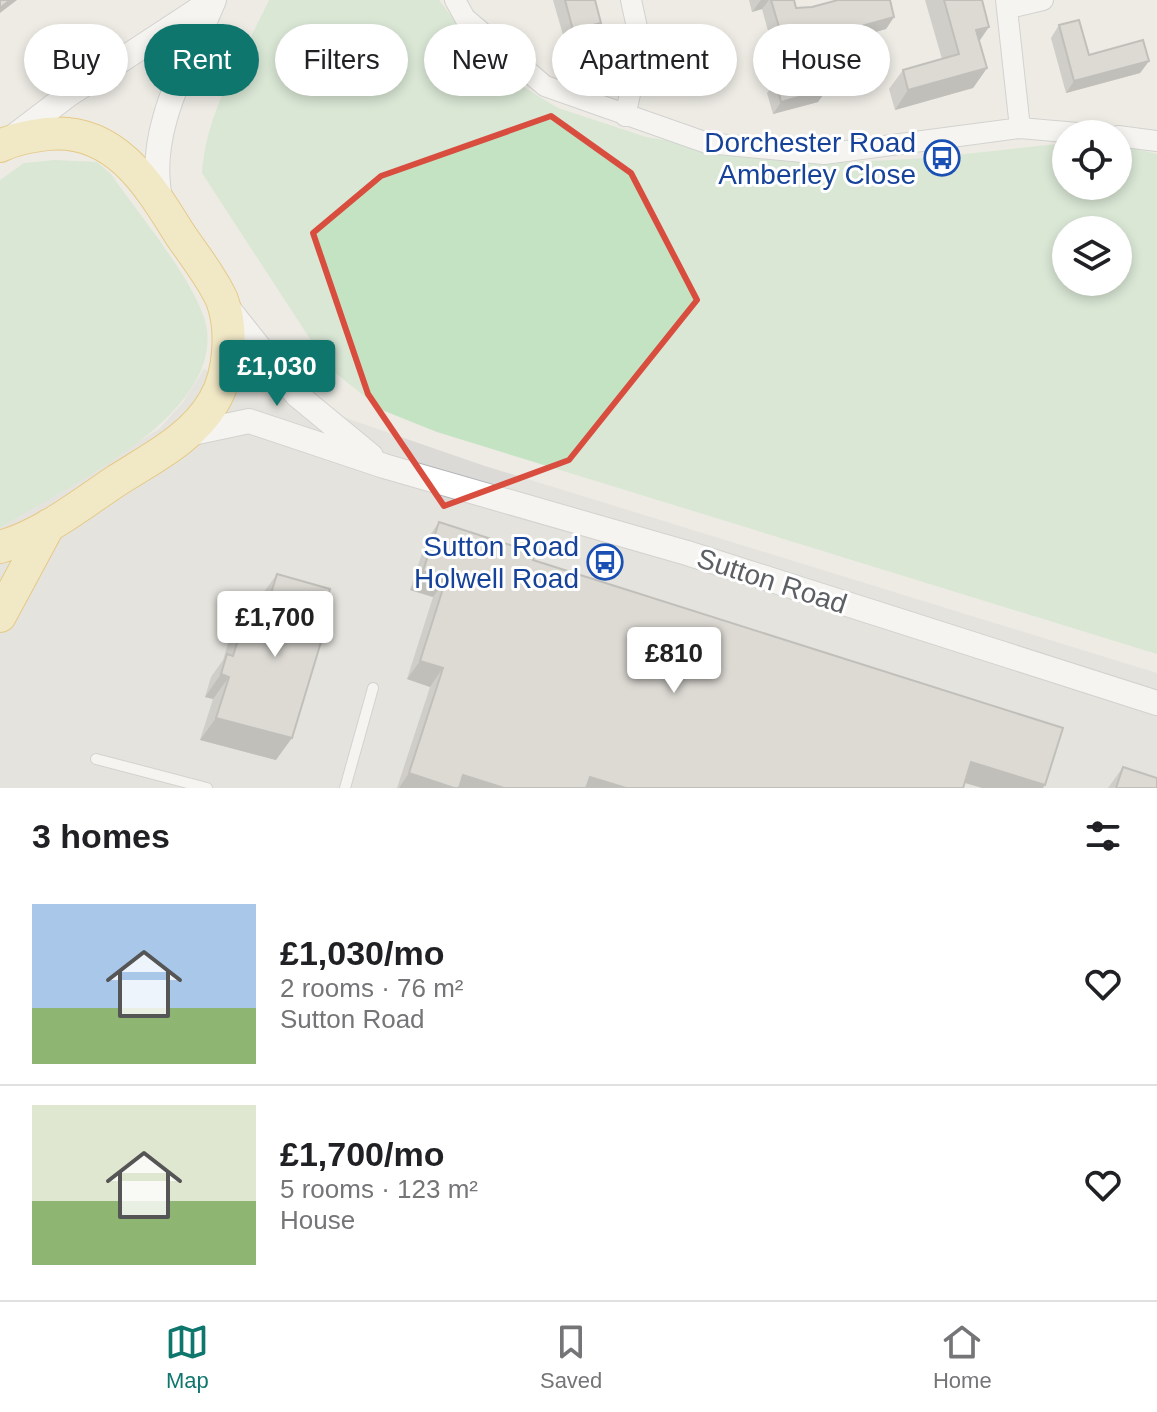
<!DOCTYPE html>
<meta charset="utf-8">
<style>
body{margin:0;font-family:Helvetica,sans-serif;background:#f2f2f2;color:#202124;height:100vh;display:flex;flex-direction:column;font-size:30px;white-space:nowrap}
*{box-sizing:border-box;margin:0}
p{font-size:26px;color:#757577}
.icon{flex:none;width:44px;height:44px;fill:none;stroke:currentColor;stroke-width:2;stroke-linecap:round;stroke-linejoin:round}
.map{position:relative;height:788px;overflow:hidden}
.side{display:flex;flex-direction:column;background:#fff;flex:1}
.side>*{flex:none}
.banner{position:absolute;left:24px;top:24px;width:1110px;height:72px;display:flex;gap:16px}
.fabs{position:absolute;left:1052px;top:120px;display:grid;gap:16px}
.fabs a{display:grid;place-items:center;width:80px;height:80px;border-radius:50%;background:#fff;box-shadow:0 4px 12px #0003;font-size:40px}
.price{position:absolute;translate:-50% -68px;padding:0 18px;border-radius:8px;background:#fff;color:#222;font-size:26px;line-height:52px;filter:drop-shadow(0 2px 4px #0008)}
.price::after{content:'';position:absolute;left:50%;top:48px;width:24px;height:18px;margin-left:-12px;background:inherit;clip-path:polygon(0 0,100% 0,50% 100%)}
.price.on{background:#0f766e;color:#fff}
ul{padding:0;list-style:none}
li{display:flex;align-items:center;gap:24px;height:200px;padding:0 32px}
li+li{border-top:2px solid #e0e0e0}
li span{display:grid;place-items:center;flex:none;width:224px;height:160px;border-radius:0px;color:#555}
li>.icon{margin-inline-start:auto}
span .icon{width:96px;height:96px;fill:#fffc;stroke-width:1}
li b{font-size:34px}
h2{display:flex;justify-content:space-between;align-items:center;height:96px;padding:0 32px;font-size:34px}
.tag{padding:0 28px;border-radius:36px;background:#fff;box-shadow:0 4px 12px #0003;font-size:28px;line-height:72px}
.tag.on{background:#0f766e;color:#fff}
.dock{display:flex;justify-content:space-around;align-items:center;height:112px;border-top:2px solid #e0e0e0;background:#fff;font-size:22px;color:#757577}
.dock a{display:grid;justify-items:center;gap:4px}
.dock .on{color:#0f766e}
.map>svg:first-child{display:block}
.industrial{fill:#dcdad6}
.green{fill:#c3e3c3;fill-rule:evenodd}
.lines{fill:none;stroke-linecap:round;stroke-linejoin:round}
.service-casing{stroke:#b2b4b8;stroke-width:12}
.minor-casing{stroke:#b2b4b8;stroke-width:22}
.tertiary-casing{stroke:#b2b4b8;stroke-width:26}
.trunk-casing{stroke:#dca115;stroke-width:34}
.service{stroke:#fff;stroke-width:10}
.minor{stroke:#fff;stroke-width:20}
.tertiary{stroke:#fff;stroke-width:24}
.trunk{stroke:#f5e5a2;stroke-width:32}
.wall{fill:#adaaa6}
.shaded-wall{fill:#8d8b87}
.building{fill:#c9c6c1;stroke:#8d8b87;stroke-width:2}
.marked{fill:none;stroke:#d94d3f;stroke-width:6;stroke-linejoin:round}
.labels{text-anchor:middle;dominant-baseline:central;stroke-width:6;stroke-linejoin:round;paint-order:stroke}
.transit-label{font-size:28px;fill:#164399;stroke:#fff;text-anchor:end}
.street-label{font-size:28px;fill:#5c5f63;stroke:#fff}
</style>
<div class="map">
<svg width="1157" height="788" viewBox="0 0 1157 788">
<rect width="100%" height="100%" fill="#edebe4"/>
<path class="industrial" d="M 204,369 L 482,465 L 1157,673 L 1157,788 L 0,788 L 0,528 L 159,429 L 183,402 Z"/>
<path class="green" d="M 269,0 L 439,0 L 489,66 L 558,108 L 646,137 L 814,164 L 928,158 L 1066,143 L 1066,186 L 1118,186 L 1118,145 L 1157,154 L 1157,654 L 437,432 L 382,410 L 329,368 L 202,173 C 206,110 243,56 269,0 ZM 1066,230 L 1118,230 L 1118,282 L 1066,282 Z
M 55,160 L 97,162 L 111,174 C 136,211 202,289 207,330 C 218,419 64,488 0,528 L 0,180 L 24,163 Z"/>
<g class="lines">
<defs>
<path id="service" d="M 96,759 L 207,788
M 345,788 L 373,688"/>
<path id="minor" d="M 455,0 L 465,18 L 545,86 L 707,143 L 824,154 L 1020,128 L 1089,134
M 1006,0 L 1020,128
M 1009,8 L 1043,0
M 625,116 L 641,46 L 631,0
M 1118,136 L 1157,141"/>
<path id="tertiary" d="M 9,140 L 68,95 L 213,0
M 161,202 C 144,132 188,63 214,0
M 223,302 L 297,395 L 371,456
M 188,434 L 249,421 L 384,466 L 687,553 L 1157,703"/>
<path id="trunk" d="M 0,146 C 14,139 31,136 47,134 C 114,127 148,183 179,233 C 193,254 212,277 222,300 C 233,329 230,374 214,401 C 193,438 152,458 116,481 C 80,505 43,535 0,547
M 0,616 L 49,525"/>
</defs>
<use href="#service" class="service-casing"/>
<use href="#minor" class="minor-casing"/>
<use href="#tertiary" class="tertiary-casing"/>
<use href="#trunk" class="trunk-casing"/>
<use href="#service" class="service"/>
<use href="#minor" class="minor"/>
<use href="#tertiary" class="tertiary"/>
<use href="#trunk" class="trunk"/>
</g>
<path class="wall" d="M 553,0 L 595,0 L 592,35 L 565,42 Z
M 749,0 L 794,0 L 796,8 L 894,17 L 886,29 L 817,48 L 814,38 L 773,49 L 762,9 L 752,12 Z
M 925,0 L 982,0 L 979,41 L 987,68 L 973,88 L 895,110 L 889,89 L 903,70 L 942,59 Z
M 1059,25 L 1089,55 L 1149,61 L 1140,73 L 1066,93 L 1051,38 Z
M 776,81 L 827,89 L 818,102 L 773,114 L 767,93 Z
M 439,522 L 533,560 L 964,783 L 963,788 L 397,788 L 430,687 L 407,679 L 433,597 L 410,590 L 426,541 Z
M 277,574 L 276,760 L 200,740 L 213,699 L 205,697 L 211,677 L 223,660 L 231,634 L 247,611 L 256,614 L 261,596 Z
M 1123,767 L 1157,788 L 1108,788 Z"/>
<path class="shaded-wall" d="M 10,0 L 17,0 L 0,13 L 0,8 Z
M 761,0 L 769,0 L 762,9 L 752,12 Z
M 894,17 L 886,29 L 817,48 L 826,36 Z
M 601,23 L 592,35 L 565,42 L 573,30 Z
M 823,26 L 814,38 L 773,49 L 782,37 Z
M 989,27 L 976,46 L 976,30 Z
M 1149,61 L 1140,73 L 1066,93 L 1074,81 Z
M 987,68 L 973,88 L 895,110 L 908,90 Z
M 827,89 L 818,102 L 773,114 L 781,102 Z
M 423,571 L 446,579 L 433,597 L 410,590 Z
M 420,661 L 443,668 L 430,687 L 407,679 Z
M 221,674 L 229,677 L 213,699 L 205,697 Z
M 216,718 L 292,738 L 276,760 L 200,740 Z
M 971,762 L 1045,785 L 1043,788 L 982,788 L 958,781 Z
M 409,773 L 463,775 L 504,788 L 399,788 Z
M 590,777 L 626,788 L 582,788 Z"/>
<path class="building" d="M 0,0 L 10,0 L 0,8 Z
M 565,0 L 595,0 L 601,23 L 573,30 Z
M 771,0 L 794,0 L 796,8 L 812,7 L 838,0 L 890,0 L 894,17 L 826,36 L 823,26 L 782,37 Z
M 944,0 L 982,0 L 989,27 L 976,30 L 987,68 L 908,90 L 903,70 L 959,54 Z
M 1079,20 L 1089,55 L 1143,40 L 1149,61 L 1074,81 L 1059,25 Z
M 821,69 L 827,89 L 781,102 L 776,81 Z
M 439,522 L 535,553 L 533,560 L 1063,728 L 1045,785 L 971,762 L 963,788 L 626,788 L 590,777 L 586,788 L 504,788 L 463,775 L 459,788 L 454,788 L 409,773 L 443,668 L 420,661 L 446,579 L 423,571 Z
M 277,574 L 330,589 L 318,630 L 324,632 L 292,738 L 216,718 L 229,677 L 221,674 L 227,654 L 233,656 L 247,611 L 264,616 Z
M 1123,767 L 1157,778 L 1157,788 L 1116,788 Z"/>
<path d="M0 0H1157V788H0ZM 551,116 L 631,173 L 697,300 L 569,460 L 444,506 L 368,394 L 313,233 L 381,176 Z" fill="#edebe4" fill-opacity=".55" fill-rule="evenodd"/>
<path class="marked" d="M 551,116 L 631,173 L 697,300 L 569,460 L 444,506 L 368,394 L 313,233 L 381,176 Z"/>
<defs>
<symbol id="bus-ring" viewBox="-11 -11 22 22"><circle r="9.5" fill="#fff" stroke="#1a4fb4" stroke-width="1.5"/><path d="M-5-6H5V4H4V6H2V4H-2V6H-4V4H-5ZM-3.5-4V0h7V-4ZM-3.5 1.2v1.5H-2V1.2ZM2 1.2v1.5H3.5V1.2Z" fill="#1a4fb4"/></symbol>
</defs>
<g fill-rule="evenodd">
<use href="#bus-ring" x="922" y="138" width="40" height="40"/>
<use href="#bus-ring" x="585" y="542" width="40" height="40"/>
</g>
<g class="labels">
<g class="transit-label">
<text x="916" y="142">Dorchester Road<tspan x="916" dy="32">Amberley Close</tspan></text>
<text x="579" y="546">Sutton Road<tspan x="579" dy="32">Holwell Road</tspan></text>
</g>
<g class="street-label">
<text transform="translate(772 581) rotate(18)">Sutton Road</text>
</g>
</g>
</svg>
<div class="fabs">
<a><svg class="icon" aria-label="locate" viewBox="0 0 24 24"><circle cx="12" cy="12" r="6"/><path d="M12 2v4M12 18v4M2 12h4M18 12h4"/></svg></a>
<a><svg class="icon" aria-label="layers" viewBox="0 0 24 24"><path d="M12 4l9 5-9 5-9-5zM3 14l9 5 9-5"/></svg></a>
</div>
<b class="price on" style="left:277px;top:408px">£1,030</b>
<b class="price" style="left:275px;top:659px">£1,700</b>
<b class="price" style="left:674px;top:695px">£810</b>
<div class="banner">
<a class="tag">Buy</a>
<a class="tag on">Rent</a>
<a class="tag">Filters</a>
<a class="tag">New</a>
<a class="tag">Apartment</a>
<a class="tag">House</a>
</div>
</div>
<section class="side">
<h2>3 homes<svg class="icon" aria-label="filters" viewBox="0 0 24 24"><path d="M4 7h16M4 17h16"/><circle cx="9" cy="7" r="2"/><circle cx="15" cy="17" r="2"/></svg></h2>
<ul>
<li><span style="background:linear-gradient(#a9c7e8 65%,#8fb573 0)"><svg class="icon" aria-label="home" viewBox="0 0 24 24"><path d="M3 11l9-7 9 7M6 9v11h12V9"/></svg></span><div><b>£1,030/mo</b><p>2 rooms · 76 m²</p><p>Sutton Road</p></div><svg class="icon" aria-label="heart" viewBox="0 0 24 24"><path d="M12 20l-8-8c-3-5 5-10 8-4 3-6 11-1 8 4z"/></svg></li>
<li><span style="background:linear-gradient(#dfe7d0 60%,#8fb573 0)"><svg class="icon" aria-label="home" viewBox="0 0 24 24"><path d="M3 11l9-7 9 7M6 9v11h12V9"/></svg></span><div><b>£1,700/mo</b><p>5 rooms · 123 m²</p><p>House</p></div><svg class="icon" aria-label="heart" viewBox="0 0 24 24"><path d="M12 20l-8-8c-3-5 5-10 8-4 3-6 11-1 8 4z"/></svg></li>
</ul>
</section>
<nav class="dock">
<a class="on"><svg class="icon" aria-label="map" viewBox="0 0 24 24"><path d="M3 6l6-2 6 2 6-2v14l-6 2-6-2-6 2zM9 4v14M15 6v14"/></svg>Map</a>
<a><svg class="icon" aria-label="saved" viewBox="0 0 24 24"><path d="M7 4h10v16l-5-4-5 4z"/></svg>Saved</a>
<a><svg class="icon" aria-label="home" viewBox="0 0 24 24"><path d="M3 11l9-7 9 7M6 9v11h12V9"/></svg>Home</a>
</nav>
